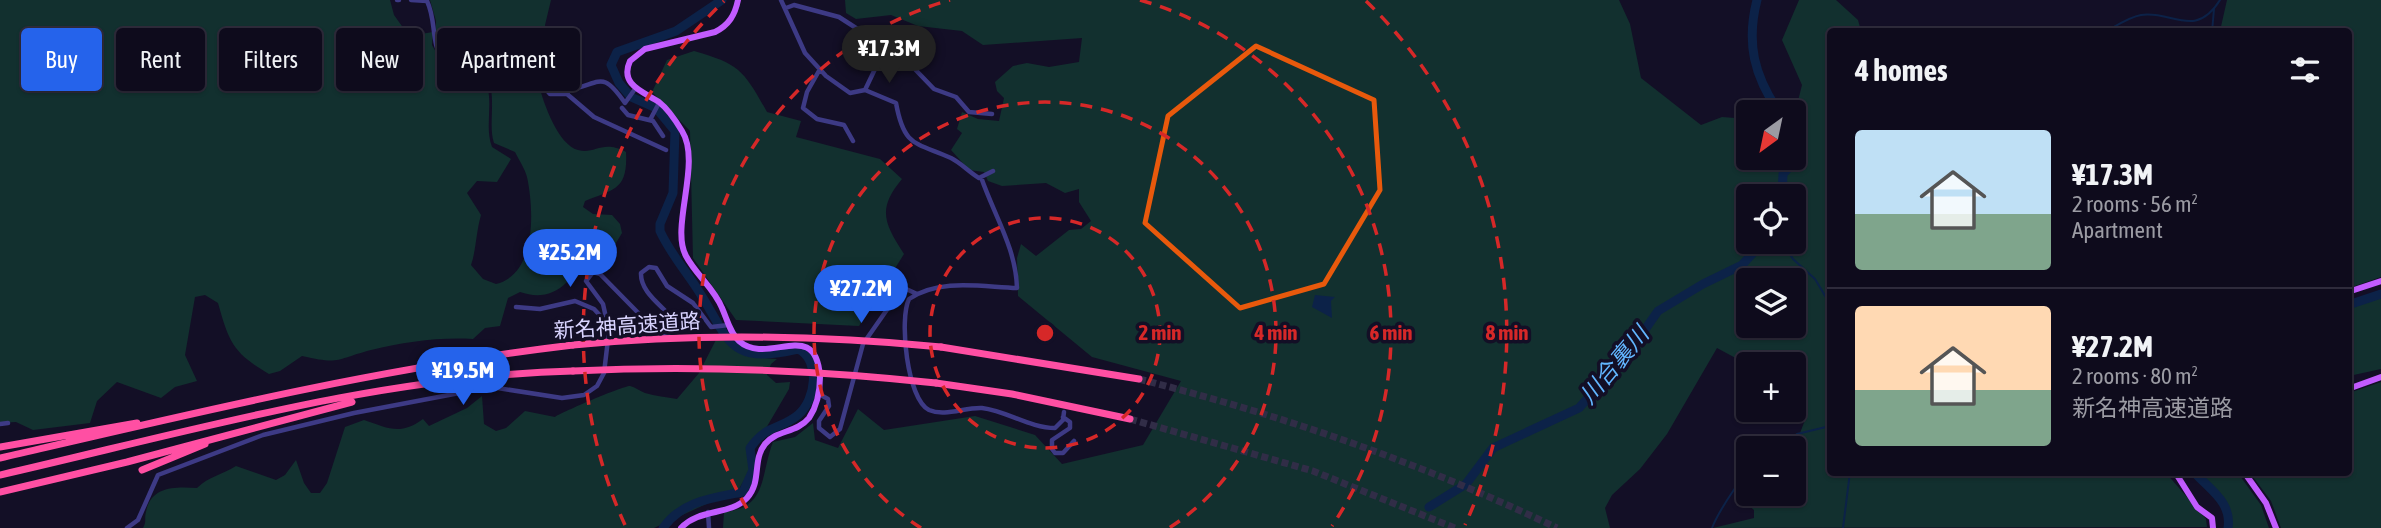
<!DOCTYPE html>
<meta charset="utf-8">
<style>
body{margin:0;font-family:"Asap Condensed","Noto Sans JP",sans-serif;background:#1c1929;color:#f1f3f6;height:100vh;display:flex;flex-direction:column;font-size:26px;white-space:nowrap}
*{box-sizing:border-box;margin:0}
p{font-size:23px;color:#9b9ba3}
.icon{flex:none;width:38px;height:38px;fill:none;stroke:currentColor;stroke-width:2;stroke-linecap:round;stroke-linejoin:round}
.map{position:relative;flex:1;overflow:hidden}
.side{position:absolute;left:1827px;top:28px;width:525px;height:448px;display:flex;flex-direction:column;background:#0e0b1c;border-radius:7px;box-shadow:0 2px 5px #0004,0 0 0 2px #2e2b3b}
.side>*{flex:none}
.top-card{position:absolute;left:21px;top:28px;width:665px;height:63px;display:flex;gap:14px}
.needle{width:46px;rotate:213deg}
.fabs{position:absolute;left:1736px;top:100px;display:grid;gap:14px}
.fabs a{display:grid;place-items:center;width:70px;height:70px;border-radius:7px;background:#0e0b1c;box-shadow:0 2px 5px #0004,0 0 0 2px #2e2b3b;font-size:35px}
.price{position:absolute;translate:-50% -60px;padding:0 16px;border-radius:24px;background:#2563eb;color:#fff;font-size:23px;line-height:46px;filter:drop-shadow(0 2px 4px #0008)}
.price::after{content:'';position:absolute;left:50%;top:42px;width:21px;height:16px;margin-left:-10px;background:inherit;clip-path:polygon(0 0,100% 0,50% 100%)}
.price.on{background:#222;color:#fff}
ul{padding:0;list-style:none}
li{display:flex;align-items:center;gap:21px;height:175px;padding:0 28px}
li+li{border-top:2px solid #2e2b3b}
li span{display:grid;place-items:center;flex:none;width:196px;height:140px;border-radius:7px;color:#555}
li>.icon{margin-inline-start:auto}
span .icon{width:84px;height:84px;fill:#fffc;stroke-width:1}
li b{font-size:30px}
h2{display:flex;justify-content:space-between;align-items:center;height:84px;padding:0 28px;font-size:30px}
.tag{padding:0 24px;border-radius:7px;background:#0e0b1c;box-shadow:0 2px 5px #0004,0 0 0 2px #2e2b3b;font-size:24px;line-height:63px}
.tag.on{background:#2563eb;color:#fff}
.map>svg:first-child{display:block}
.green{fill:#12302f;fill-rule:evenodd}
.water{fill:#0c2248}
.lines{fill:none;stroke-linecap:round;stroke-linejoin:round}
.stream{stroke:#0c2248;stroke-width:2}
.river{stroke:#0c2248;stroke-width:9}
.highway-tunnel{stroke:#312d47;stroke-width:7;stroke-dasharray:7 3.5;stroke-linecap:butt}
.minor{stroke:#3d3a85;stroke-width:4.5}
.major{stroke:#c25bff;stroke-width:6}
.highway{stroke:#ff4fa3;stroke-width:7}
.highway-bridge{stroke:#ff4fa3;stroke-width:7}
.marked{fill:none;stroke:#e8590c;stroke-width:5;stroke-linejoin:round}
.ring{fill:none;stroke:#d62828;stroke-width:3.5;stroke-dasharray:12 9}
.labels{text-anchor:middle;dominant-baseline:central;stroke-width:7;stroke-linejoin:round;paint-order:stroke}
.street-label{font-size:21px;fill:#d9d4ff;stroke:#130f26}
.water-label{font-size:23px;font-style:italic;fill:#62b6ff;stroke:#130f26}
.centre{fill:#d62828;stroke:#130f26;stroke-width:3.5}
.ring-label{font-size:21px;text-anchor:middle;font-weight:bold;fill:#d62828;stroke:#130f26;stroke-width:7;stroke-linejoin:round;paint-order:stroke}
</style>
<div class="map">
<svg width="2381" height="528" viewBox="0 0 2381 528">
<rect width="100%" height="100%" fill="#130f26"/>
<path class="green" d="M 0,0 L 390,0 L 394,15 L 409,36 L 433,32 L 432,45 L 442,63 L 451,62 L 458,49 L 476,53 L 488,49 L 495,53 L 493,67 L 496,76 L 488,89 C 492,109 485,128 492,147 L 511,159 L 497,182 L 477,181 L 467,193 L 481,215 C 476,232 476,251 471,265 L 483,279 L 496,284 C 537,274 534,209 527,177 C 525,169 519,160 515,152 L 494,143 C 489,129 494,108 491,89 L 500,76 L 496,65 L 501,53 L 519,72 L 542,69 C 541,74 538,79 539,85 C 543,102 558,145 578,150 C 595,155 602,139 626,152 C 628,190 614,189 585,201 L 583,207 L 593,214 L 612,215 L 620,224 L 622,233 L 613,248 L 602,257 C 585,256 577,234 559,235 L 554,244 L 569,272 L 567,282 C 553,296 537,298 520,292 L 508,298 L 500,326 L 485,328 L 473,339 C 438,337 405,342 371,350 C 336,359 341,365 302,356 L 280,371 L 269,374 C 233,353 229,342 218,303 L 205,295 L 195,297 L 185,355 L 197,381 L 175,387 L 161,398 L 117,382 L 97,401 L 90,423 L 33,430 L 16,422 L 0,423 Z
M 430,0 L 551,0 L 545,25 L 552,61 L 548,67 L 534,63 L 523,65 C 515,62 512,55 505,51 C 491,44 474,49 459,47 L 445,61 L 435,46 L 436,21 Z
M 845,0 L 1619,0 L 1630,24 L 1641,78 L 1701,125 L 1722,117 L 1748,119 L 1748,158 L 1794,158 L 1794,117 L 1802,85 L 1782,40 L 1799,0 L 1836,0 L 1858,20 L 1861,31 L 1830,32 L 1830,472 L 2166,473 L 2206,519 L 2207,527 L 1713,528 L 1754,518 L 1754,510 L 1737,495 L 1738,487 L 1748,476 L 1748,494 L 1794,494 L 1794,448 L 1763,448 L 1778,437 L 1800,433 L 1805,420 L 1794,399 L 1794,364 L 1743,362 L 1717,348 L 1667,434 L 1640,469 L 1612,495 L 1605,508 L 1610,528 L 723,528 L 724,512 C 768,508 760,475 773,442 L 795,437 L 813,423 L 815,440 L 838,448 L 858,409 L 884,430 L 975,416 L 1035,435 L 1062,464 L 1143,445 L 1181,381 L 1092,357 L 1018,296 L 1017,258 L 1021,244 L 1036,256 L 1069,230 L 1081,229 L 1091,221 L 1079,202 L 1079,189 L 1065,193 L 1046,183 L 1002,186 L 988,181 L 984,172 L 969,170 L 951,150 L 962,133 L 957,129 L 962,112 L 978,119 L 999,121 L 1004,98 L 997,91 L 995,82 L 1013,66 L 1027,63 L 1049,67 L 1079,62 L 1082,38 L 983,45 L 962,31 L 918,26 L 891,15 L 856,19 L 846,13 ZM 1748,196 L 1794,196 L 1794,242 L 1748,242 ZM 1748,280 L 1794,280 L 1794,326 L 1748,326 Z
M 2227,0 L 2381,0 L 2381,277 L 2349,288 L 2348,32 L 2220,31 Z
M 694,51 C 740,64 744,71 767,112 L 801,121 L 796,137 L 880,159 L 902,179 C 877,209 884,223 904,254 L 859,326 L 736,320 L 693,258 L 690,131 L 652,92 L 667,60 Z
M 2381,298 L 2381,369 L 2349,376 L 2349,308 Z
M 720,332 C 732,356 752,357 777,359 L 771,364 L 767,375 L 776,383 L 790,382 L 789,389 L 755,447 L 750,470 L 739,489 L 654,528 L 143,528 C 147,521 144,519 146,512 C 151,485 177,487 197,488 C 209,476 222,475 236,466 L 276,480 L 285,475 L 296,460 L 304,483 L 311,493 L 320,493 L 327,483 L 345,427 L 364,420 C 388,428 400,436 423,419 L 429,426 L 467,408 L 482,396 L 484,424 L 496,431 L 506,428 L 525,411 L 555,417 C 562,412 625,385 630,386 C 635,387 640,391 645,393 C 655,396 667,397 677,399 L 699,373 Z
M 2381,382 L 2381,528 L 2281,528 L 2271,501 L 2250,473 L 2348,472 L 2349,393 Z
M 2198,473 L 2238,473 L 2261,505 L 2269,528 L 2230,528 L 2229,506 Z"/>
<path class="water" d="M 1315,295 L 1335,297 L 1331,301 L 1332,318 L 1312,307 Z"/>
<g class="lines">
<path class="stream" d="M 2105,32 C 2116,26 2129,17 2141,15 C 2172,10 2195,40 2220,0
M 2212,32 L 2214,9
M 1782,242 L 1793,259 L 1815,279 L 1830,304
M 1797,434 L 1830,426
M 1759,448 L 1767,437 L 1781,435
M 1712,528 C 1721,505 1736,489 1748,468
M 1843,528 L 1850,472"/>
<path class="river" d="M 1757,0 C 1746,43 1754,76 1779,112
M 1782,196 L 1783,174 L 1802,154 L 1802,147 L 1794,133
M 2348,305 L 2381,294
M 2194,472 C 2210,490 2232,502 2228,528
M 1429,507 L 1466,484 L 1493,448 L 1579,408 L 1630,351 L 1658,311 L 1703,284 L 1742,265 L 1763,242
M 663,528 C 682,501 712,498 743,492 L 753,470 L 750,448 C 767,424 780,430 798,415 C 816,400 821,360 798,349 C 725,366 730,338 696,287 C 684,269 669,251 660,231 L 660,224 L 673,193 L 675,131 L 656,108 L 631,97 L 619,83 L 611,65 L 617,52 L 676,31 L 722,0"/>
<path class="highway-tunnel" d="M 1139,379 C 1284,416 1422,463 1557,528
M 1130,419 L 1313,471 L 1455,528"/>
<path class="minor" d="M 397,0 L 399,0
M 411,0 L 427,1 C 437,22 430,43 444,62 L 450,60 L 458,48 C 473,53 486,46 501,51 C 509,54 514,65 521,70 L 543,67 L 545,88 L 550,94 L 567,94 L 569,90 C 602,83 602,70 625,103 L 635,89
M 781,0 L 805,53 L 826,76 L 850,93 L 865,90 L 896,103 C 904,147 915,142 951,158 C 961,163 969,172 979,178 L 993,171
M 786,8 L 794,5 L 839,17 L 907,61 L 934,89 L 956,97 L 969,112 L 992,114
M 820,69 L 807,92 L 803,108 L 817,119 L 844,125 L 853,141
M 865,90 L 886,46
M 567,94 L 594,117 L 666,150
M 622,108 L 628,115 L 653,121 L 663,136
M 650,120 L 659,103
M 981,177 C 994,215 1016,248 1017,288 C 982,287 940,278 909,299 C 899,319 907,399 929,410 C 945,417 965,407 982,408 C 1007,411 1030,428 1055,428 L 1063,420 L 1064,412
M 516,307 L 540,309 L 575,301 L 594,309 L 608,324
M 819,394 L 828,399 L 829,406 L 819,421 L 819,428 L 830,437 L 840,429 L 863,344 L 900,291 L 904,288 L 917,294
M 1063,417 L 1070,422 L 1070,428 L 1052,440 L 1052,449 L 1055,453 L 1063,453 L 1074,441
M 0,424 L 8,423
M 708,512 L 709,528
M 127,528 L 138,520 L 158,475 L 263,435 L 354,413 L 491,387 L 562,398 L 584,395 L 597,386 L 604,373 L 609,331 L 603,304 L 586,281 L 593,272 L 600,274 L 658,333 L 668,334 L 675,324 C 671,310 640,296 641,273 L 649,267 L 656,268 L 667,286 L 693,303 L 711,327 L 729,325"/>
<path class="major" d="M 2348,292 L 2381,281
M 2348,389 L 2381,377
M 2175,472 L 2197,507 L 2212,518 L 2213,528
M 2244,472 L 2266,503 L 2276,528
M 681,528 C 699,508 730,516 747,498 C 762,482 752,460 765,444 C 776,430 797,433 809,418 C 817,406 820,391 820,377 C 816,316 768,367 739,341 C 730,333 727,319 722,308 C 714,288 696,275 686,256 C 670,227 702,163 682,131 C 676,121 668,109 659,102 C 644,92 619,85 630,61 L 645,49 L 715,32 C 729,25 735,15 738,0"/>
<path class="highway" d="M 941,347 L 1139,379
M 936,383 L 1012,394 L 1130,419
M 0,447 L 137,423
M 0,458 C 190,414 379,368 573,345
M 142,470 L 205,444
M 0,475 C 188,432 379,376 573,371
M 0,492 L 127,462 L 352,402"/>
<path class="highway-bridge" d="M 573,345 C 696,333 818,335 941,347
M 573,371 C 694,365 815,370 936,383"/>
</g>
<path class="marked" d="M 1256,46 L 1374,100 L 1380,190 L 1324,284 L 1240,308 L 1145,223 L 1168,116 Z"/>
<g class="ring">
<circle cx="1045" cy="333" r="115"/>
<path d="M921 528A231 231 0 1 1 1169 528"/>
<path d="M758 526A346 346 0 0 1 950 0M1140 0A346 346 0 0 1 1332 526"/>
<path d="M625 525A462 462 0 0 1 724 1M1366 1A462 462 0 0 1 1465 525"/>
</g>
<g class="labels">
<g class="street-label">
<text transform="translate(627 325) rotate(-4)">新名神高速道路</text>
</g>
<g class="water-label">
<text transform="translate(1614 365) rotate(-50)">川合裏川</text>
</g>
</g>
<circle cx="1045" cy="333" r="10" class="centre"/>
<g class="ring-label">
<text x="1160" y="340">2 min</text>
<text x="1276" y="340">4 min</text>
<text x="1391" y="340">6 min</text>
<text x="1507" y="340">8 min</text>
</g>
</svg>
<div class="fabs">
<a><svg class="needle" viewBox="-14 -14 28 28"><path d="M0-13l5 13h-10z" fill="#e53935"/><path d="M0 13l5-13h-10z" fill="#9b9ba3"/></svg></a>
<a><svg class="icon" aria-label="locate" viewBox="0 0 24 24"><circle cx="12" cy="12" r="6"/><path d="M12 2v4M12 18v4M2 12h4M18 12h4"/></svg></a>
<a><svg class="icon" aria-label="layers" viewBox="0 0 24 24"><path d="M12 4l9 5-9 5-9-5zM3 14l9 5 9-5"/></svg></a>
<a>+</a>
<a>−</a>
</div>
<b class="price on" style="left:889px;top:85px">¥17.3M</b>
<b class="price" style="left:570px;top:289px">¥25.2M</b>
<b class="price" style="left:861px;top:325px">¥27.2M</b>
<b class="price" style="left:463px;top:407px">¥19.5M</b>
<div class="top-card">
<a class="tag on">Buy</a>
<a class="tag">Rent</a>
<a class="tag">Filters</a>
<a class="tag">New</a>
<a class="tag">Apartment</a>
</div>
<section class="side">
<h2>4 homes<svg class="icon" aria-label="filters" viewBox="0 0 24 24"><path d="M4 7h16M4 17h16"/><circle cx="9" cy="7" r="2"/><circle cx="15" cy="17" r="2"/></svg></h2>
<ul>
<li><span style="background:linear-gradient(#bfe0f5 60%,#7fa58c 0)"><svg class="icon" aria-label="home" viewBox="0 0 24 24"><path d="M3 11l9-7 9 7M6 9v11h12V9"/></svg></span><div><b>¥17.3M</b><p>2 rooms · 56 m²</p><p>Apartment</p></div></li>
<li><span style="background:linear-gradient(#ffd9b3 60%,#7fa58c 0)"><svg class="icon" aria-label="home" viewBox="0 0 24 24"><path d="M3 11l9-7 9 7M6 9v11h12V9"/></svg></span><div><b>¥27.2M</b><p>2 rooms · 80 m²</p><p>新名神高速道路</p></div></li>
</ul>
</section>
</div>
